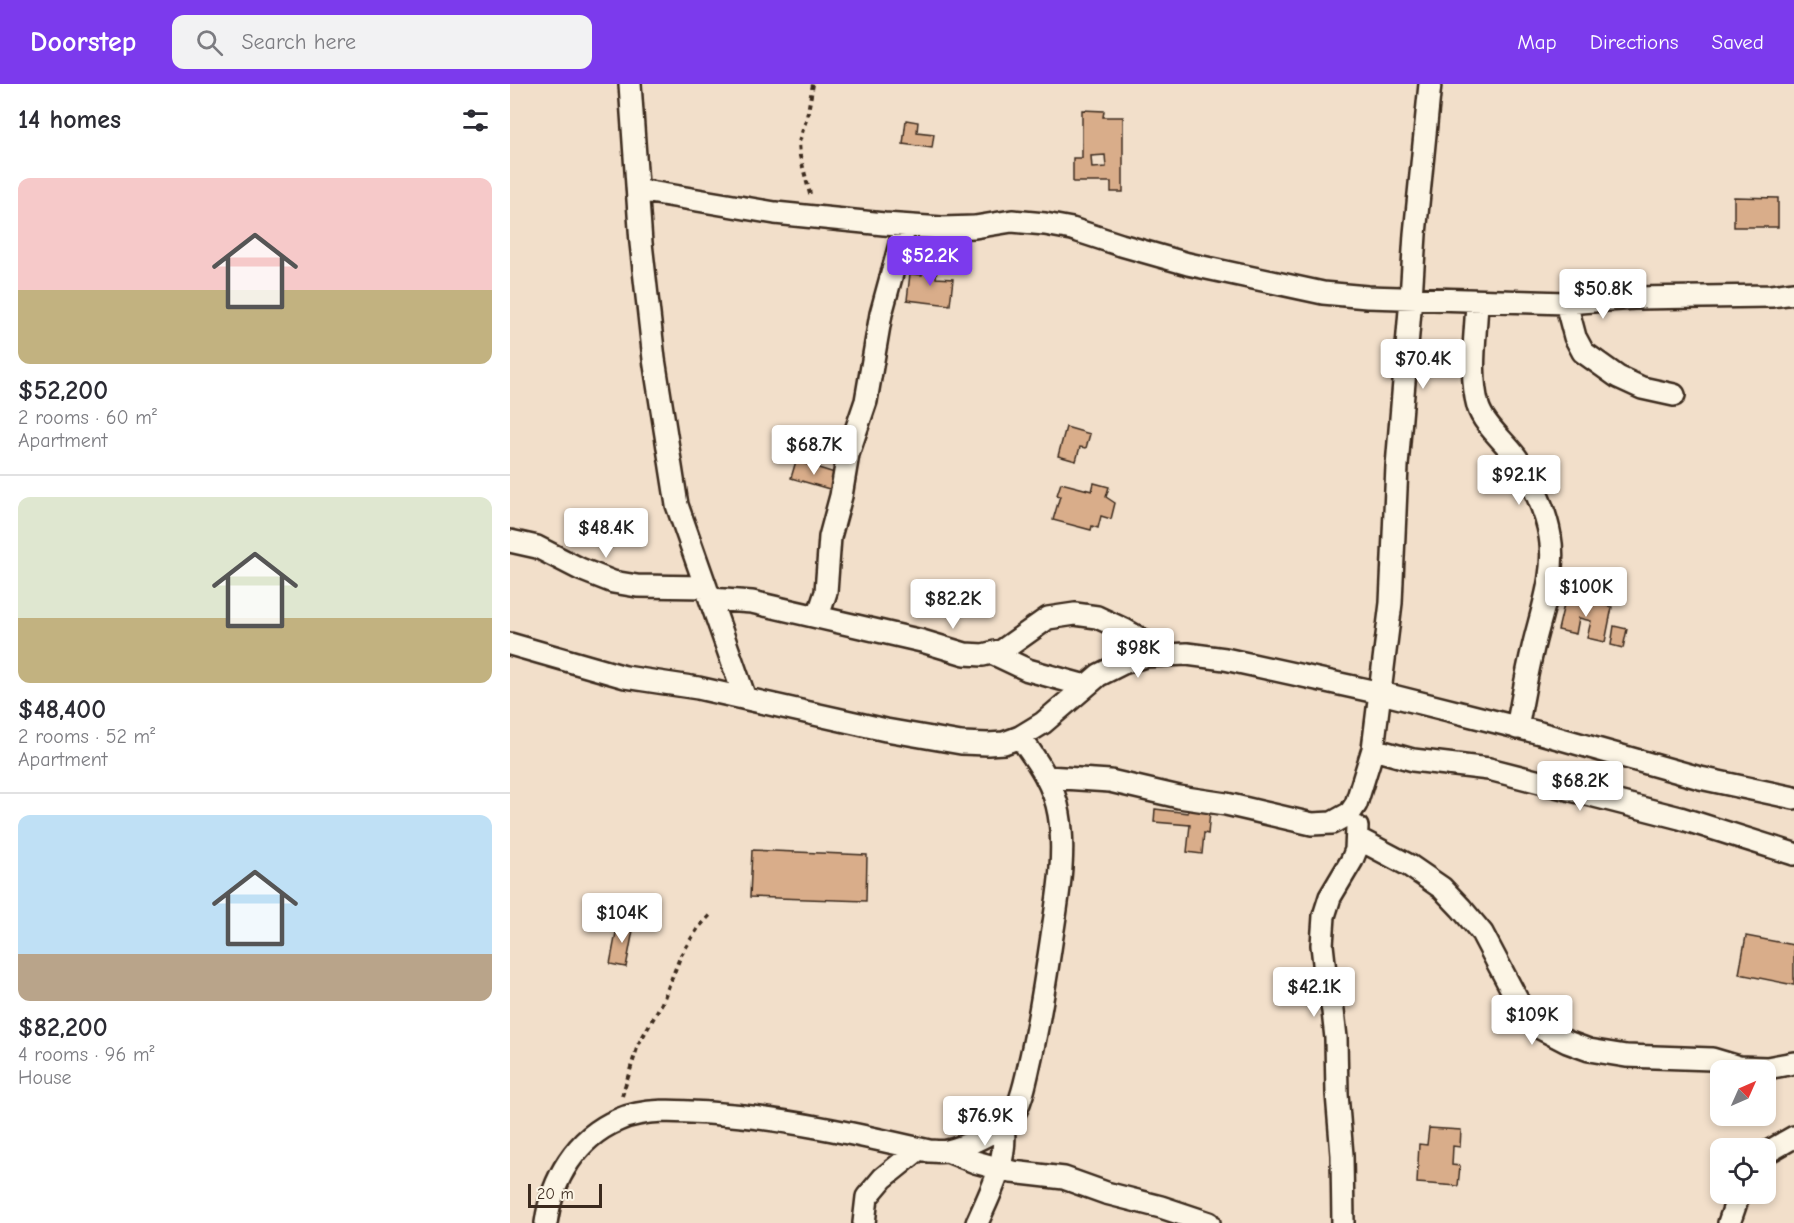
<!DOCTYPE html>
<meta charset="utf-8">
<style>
body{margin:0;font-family:"Comic Neue",sans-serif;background:#f2f2f3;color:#2b2b33;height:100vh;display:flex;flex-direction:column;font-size:22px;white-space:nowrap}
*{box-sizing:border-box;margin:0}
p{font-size:20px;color:#7c7c81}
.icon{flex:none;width:33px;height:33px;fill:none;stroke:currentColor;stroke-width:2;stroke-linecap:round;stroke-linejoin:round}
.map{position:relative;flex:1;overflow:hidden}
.side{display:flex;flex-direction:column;background:#fff;width:510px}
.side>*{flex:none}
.needle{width:39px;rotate:45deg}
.fabs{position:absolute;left:1200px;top:976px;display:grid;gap:12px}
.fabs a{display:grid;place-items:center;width:66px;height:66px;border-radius:12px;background:#fff;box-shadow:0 3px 9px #0003;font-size:30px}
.scale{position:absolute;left:18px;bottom:15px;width:74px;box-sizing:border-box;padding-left:6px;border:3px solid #3b2a1e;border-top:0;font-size:16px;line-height:21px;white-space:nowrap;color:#3b2a1e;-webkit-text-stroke:4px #fcf5e5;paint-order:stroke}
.price{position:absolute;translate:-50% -51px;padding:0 14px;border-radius:6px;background:#fff;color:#222;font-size:20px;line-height:39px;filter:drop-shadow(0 2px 3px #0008)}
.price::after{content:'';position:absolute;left:50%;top:36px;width:18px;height:14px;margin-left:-9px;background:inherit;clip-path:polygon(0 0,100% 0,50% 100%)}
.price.selected{background:#7c3aed;color:#fff}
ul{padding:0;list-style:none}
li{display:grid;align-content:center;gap:12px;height:318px;padding:0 18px}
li+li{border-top:2px solid #e1e1e2}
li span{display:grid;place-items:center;height:186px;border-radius:12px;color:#555}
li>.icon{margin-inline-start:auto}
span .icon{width:108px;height:108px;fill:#fffc;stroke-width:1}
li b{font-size:26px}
h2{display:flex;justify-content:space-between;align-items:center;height:72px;padding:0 18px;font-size:26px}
header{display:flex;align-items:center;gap:36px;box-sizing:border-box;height:84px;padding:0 30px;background:#7c3aed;color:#fff}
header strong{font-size:28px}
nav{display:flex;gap:33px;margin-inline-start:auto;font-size:21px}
.search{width:420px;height:54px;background:#f2f2f3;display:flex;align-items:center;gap:15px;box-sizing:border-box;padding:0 21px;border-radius:12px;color:#7c7c81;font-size:22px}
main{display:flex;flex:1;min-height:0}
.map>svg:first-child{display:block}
.building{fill:#d9ad8a;stroke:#3b2a1e;stroke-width:1.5;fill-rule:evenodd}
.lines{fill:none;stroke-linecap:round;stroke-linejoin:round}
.street-casing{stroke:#3b2a1e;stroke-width:26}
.path{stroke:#3b2a1e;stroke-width:4;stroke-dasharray:4.5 4.5;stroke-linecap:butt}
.street{stroke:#fcf5e5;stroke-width:21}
</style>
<header>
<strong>Doorstep</strong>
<div class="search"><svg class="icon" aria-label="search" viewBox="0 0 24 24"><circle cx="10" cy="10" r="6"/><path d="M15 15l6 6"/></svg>Search here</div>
<nav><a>Map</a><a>Directions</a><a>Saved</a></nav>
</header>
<main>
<section class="side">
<h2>14 homes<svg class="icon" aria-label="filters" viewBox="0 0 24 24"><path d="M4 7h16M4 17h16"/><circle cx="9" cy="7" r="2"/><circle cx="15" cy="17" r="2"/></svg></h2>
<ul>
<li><span style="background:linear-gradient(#f6c9c9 60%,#c2b280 0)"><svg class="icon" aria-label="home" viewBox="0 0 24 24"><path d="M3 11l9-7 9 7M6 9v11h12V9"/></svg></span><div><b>$52,200</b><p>2 rooms · 60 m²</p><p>Apartment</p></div></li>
<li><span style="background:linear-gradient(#dfe7d0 65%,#c2b280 0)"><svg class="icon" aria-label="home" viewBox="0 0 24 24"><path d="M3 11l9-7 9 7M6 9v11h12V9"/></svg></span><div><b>$48,400</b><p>2 rooms · 52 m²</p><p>Apartment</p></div></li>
<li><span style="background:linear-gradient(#bfe0f5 75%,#b9a48a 0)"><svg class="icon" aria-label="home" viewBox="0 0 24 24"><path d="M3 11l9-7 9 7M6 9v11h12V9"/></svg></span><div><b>$82,200</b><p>4 rooms · 96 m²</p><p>House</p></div></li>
</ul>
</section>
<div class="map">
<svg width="1284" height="1139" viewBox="0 0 1284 1139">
<rect width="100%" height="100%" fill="#f2dfca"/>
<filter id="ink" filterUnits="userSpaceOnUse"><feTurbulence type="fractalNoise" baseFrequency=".0167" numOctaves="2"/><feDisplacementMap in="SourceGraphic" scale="12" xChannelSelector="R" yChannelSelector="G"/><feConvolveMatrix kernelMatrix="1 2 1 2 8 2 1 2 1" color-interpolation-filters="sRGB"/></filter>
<g filter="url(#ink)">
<path class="building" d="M 572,26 L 594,27 L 593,33 L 613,33 L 613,108 L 601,108 L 601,98 L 563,98 L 563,74 L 572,74 ZM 595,71 L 596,83 L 582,84 L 581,72 Z
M 396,36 L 408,38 L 407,48 L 424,50 L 422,64 L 393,60 Z
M 1224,113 L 1268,114 L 1268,143 L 1224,143 Z
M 415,145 L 448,147 L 445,181 L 430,179 L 430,168 L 426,167 L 426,175 L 413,173 Z
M 413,181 L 427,182 L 426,194 L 443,195 L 440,221 L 397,216 L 400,190 L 412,191 Z
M 556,343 L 580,350 L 576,364 L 570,363 L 566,377 L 548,372 Z
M 286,377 L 328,390 L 323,406 L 281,394 Z
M 551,399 L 582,407 L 584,399 L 599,403 L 596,413 L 605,419 L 601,435 L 591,432 L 588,444 L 582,442 L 581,446 L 543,436 L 550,412 L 547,411 Z
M 1056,512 L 1102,523 L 1095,558 L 1077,554 L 1081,537 L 1069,534 L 1066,550 L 1048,546 Z
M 1104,542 L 1117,545 L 1113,564 L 1101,561 Z
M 645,725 L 678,729 L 678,725 L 700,727 L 698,750 L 694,749 L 692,770 L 677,768 L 680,741 L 644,738 Z
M 242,766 L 357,771 L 356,817 L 240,813 Z
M 108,838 L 124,841 L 116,883 L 100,880 Z
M 1236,852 L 1284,861 L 1284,901 L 1229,890 Z
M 919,1044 L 951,1046 L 950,1063 L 943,1062 L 942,1081 L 950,1082 L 948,1102 L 907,1099 L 909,1060 L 917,1061 Z"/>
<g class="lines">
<defs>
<path id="street" d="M 120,0 L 131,159 L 144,275 L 167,421 L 235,614
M 128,106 L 265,129 L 374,140 L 432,144 L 465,143 L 502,137 L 535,140 L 562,145 L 611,161 L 678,180 L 813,209 L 857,213 L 1056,219 L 1124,214 L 1261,212 L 1284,209
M 967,217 C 966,251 959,289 968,322 C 973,340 995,358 1006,373 C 1020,392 1036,427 1040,452 C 1047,490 1030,531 1022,568 C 1016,593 1012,618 1007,644
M 1056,219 L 1065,253 L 1073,268 L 1108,293 L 1132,304 L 1164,311
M 0,457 L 27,463 L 70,485 L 103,498 L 127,502 L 196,503
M 200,515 L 242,518 L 412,557 L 455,570 L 473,571 L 493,566 L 538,534 L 565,530 L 587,533 L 615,546 L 658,571
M 308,532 L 316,508 L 320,453 L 331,412 L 338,370 L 356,317 L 371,230 L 395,142
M 0,560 L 115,593 L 188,604 L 376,646 L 451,659 L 478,660 L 494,659 L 510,653 L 533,639 L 589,591 L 613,579 L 635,572 L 677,570 L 715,575 L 871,609 L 1030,649 L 1190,694 L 1284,714
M 482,569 L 518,586 L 576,602
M 863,665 L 903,676 L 979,685 L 1170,734 L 1284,770
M 537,693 L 600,697 L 669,713 L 716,720 L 802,740 L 822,739 L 840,729 L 846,720 L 863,665 L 881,519 L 887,382 L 901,214 L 905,150 L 920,0
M 847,754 L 900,782 L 932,804 L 951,824 L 972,849 L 1013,927 L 1030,944 L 1057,958 L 1079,966 L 1116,972 L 1202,975 L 1229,983 L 1257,984 L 1284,979
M 437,1067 L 465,1078 L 502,1088 L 554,1094 L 596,1109 L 651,1123 L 699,1139
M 1256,1069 L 1284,1053
M 36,1139 C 42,1095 66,1054 108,1036 C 135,1024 170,1027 199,1029 C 273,1034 346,1050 419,1067 C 424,1067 431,1068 437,1067 C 453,1064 491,1046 501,1034 C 512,1021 517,990 521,973 C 530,933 536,893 542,852 C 548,812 556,770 549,730 C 544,700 527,677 510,653
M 354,1139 L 357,1113 L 373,1094 L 409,1065
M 467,1139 C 481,1107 498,1077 493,1041
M 833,1139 L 832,1071 L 827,1010 L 826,954 L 823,927 L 815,888 L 812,861 L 814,832 L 820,813 L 842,776 L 846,766 L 847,743
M 1219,1139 L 1229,1110"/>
</defs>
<use href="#street" class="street-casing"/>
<path class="path" d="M 300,110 L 290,72 L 289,58 L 297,33 L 303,0
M 112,1012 L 128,961 L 152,919 L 171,871 L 188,844 L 200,831"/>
<use href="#street" class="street"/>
</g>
</g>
</svg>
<div class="fabs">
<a><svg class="needle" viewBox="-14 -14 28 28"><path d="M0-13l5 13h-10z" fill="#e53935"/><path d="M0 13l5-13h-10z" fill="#7c7c81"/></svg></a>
<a><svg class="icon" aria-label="locate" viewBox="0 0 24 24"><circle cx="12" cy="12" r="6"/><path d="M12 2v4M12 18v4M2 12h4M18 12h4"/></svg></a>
</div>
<div class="scale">20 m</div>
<b class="price selected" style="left:420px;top:203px">$52.2K</b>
<b class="price" style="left:1093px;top:236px">$50.8K</b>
<b class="price" style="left:913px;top:306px">$70.4K</b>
<b class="price" style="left:304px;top:392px">$68.7K</b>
<b class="price" style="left:1009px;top:422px">$92.1K</b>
<b class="price" style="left:96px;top:475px">$48.4K</b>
<b class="price" style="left:1076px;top:534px">$100K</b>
<b class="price" style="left:443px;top:546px">$82.2K</b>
<b class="price" style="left:628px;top:595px">$98K</b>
<b class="price" style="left:1070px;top:728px">$68.2K</b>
<b class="price" style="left:112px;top:860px">$104K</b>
<b class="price" style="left:804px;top:934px">$42.1K</b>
<b class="price" style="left:1022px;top:962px">$109K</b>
<b class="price" style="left:475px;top:1063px">$76.9K</b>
</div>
</main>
